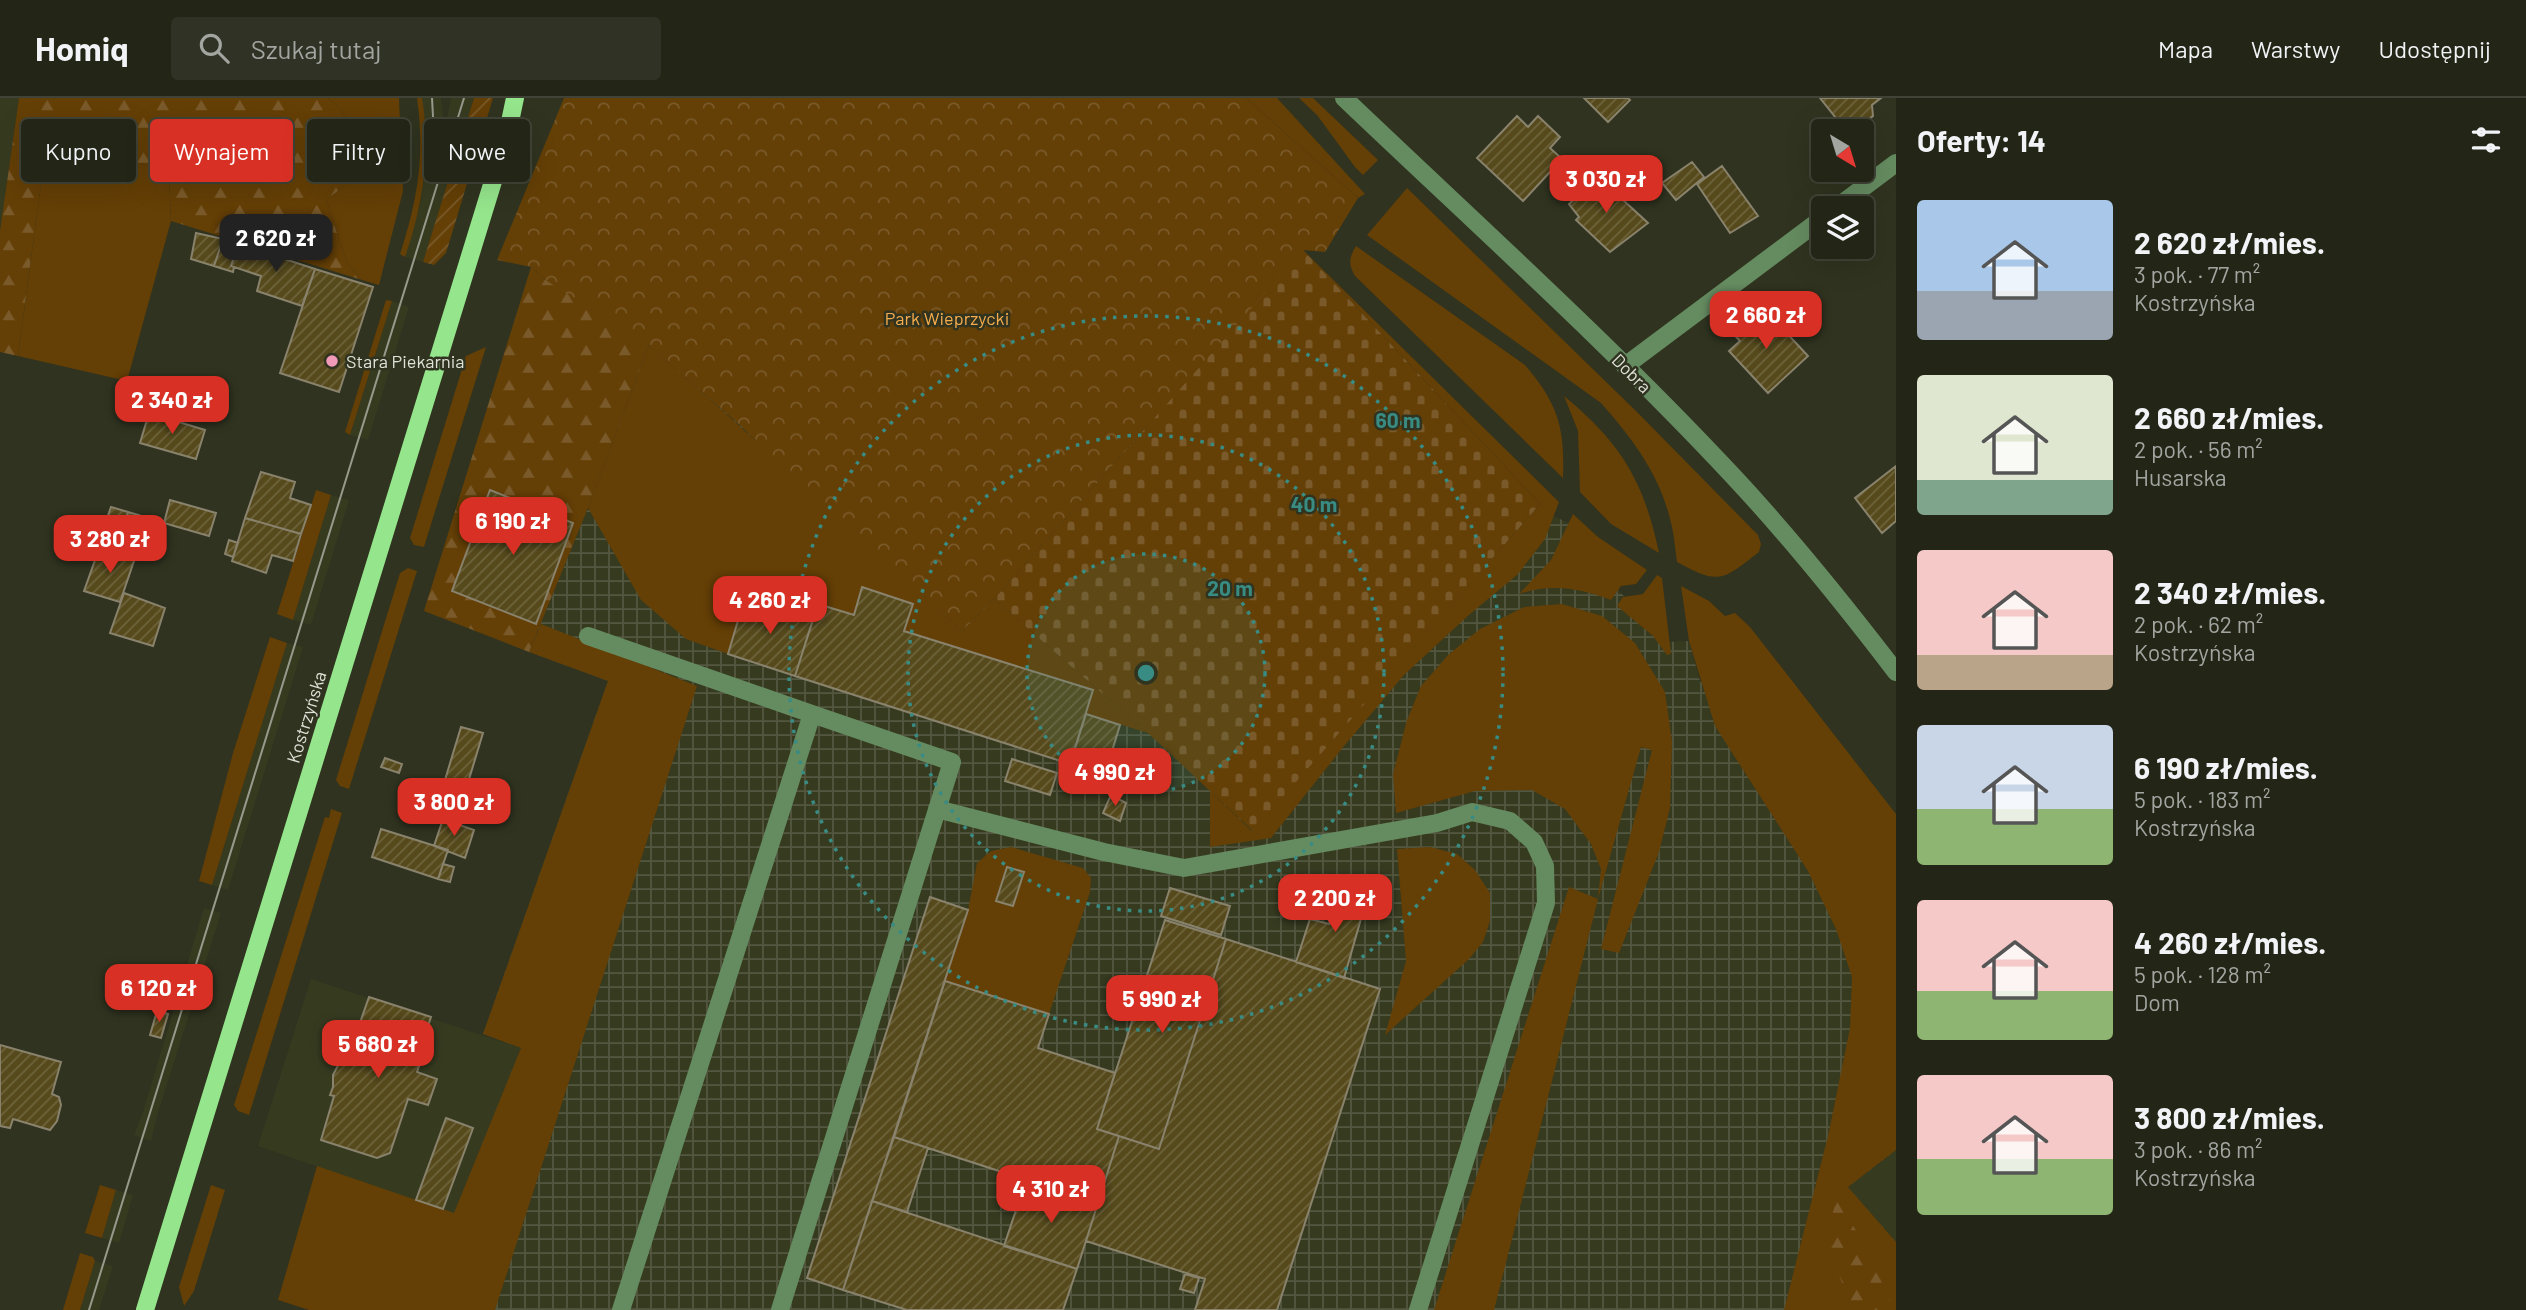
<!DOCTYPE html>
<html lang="pl">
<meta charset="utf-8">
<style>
body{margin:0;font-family:Barlow,sans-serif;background:#2f3224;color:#f1f3f6;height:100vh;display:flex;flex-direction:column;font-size:26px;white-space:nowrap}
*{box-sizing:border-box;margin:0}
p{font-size:23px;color:#a3a5a1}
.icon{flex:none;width:38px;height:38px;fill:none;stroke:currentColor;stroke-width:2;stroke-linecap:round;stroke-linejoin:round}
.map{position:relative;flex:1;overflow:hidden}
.sheet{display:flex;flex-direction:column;background:#232617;width:630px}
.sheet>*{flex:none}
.banner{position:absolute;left:21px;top:21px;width:665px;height:63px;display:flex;gap:14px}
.needle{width:46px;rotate:142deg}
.tools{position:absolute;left:1811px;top:21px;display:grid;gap:14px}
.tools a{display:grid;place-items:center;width:63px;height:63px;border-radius:7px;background:#232617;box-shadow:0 7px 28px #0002,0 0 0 2px #404336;font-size:35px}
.price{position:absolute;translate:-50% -60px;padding:0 16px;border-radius:14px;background:#d93025;color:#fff;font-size:23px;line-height:46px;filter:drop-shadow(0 2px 4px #0008)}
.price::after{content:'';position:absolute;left:50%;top:42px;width:21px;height:16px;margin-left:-10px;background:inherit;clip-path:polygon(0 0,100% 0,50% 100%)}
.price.on{background:#222;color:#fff}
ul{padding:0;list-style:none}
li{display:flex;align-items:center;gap:21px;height:175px;padding:0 21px}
li span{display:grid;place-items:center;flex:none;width:196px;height:140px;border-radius:7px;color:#555}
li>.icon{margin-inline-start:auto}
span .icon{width:84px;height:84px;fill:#fffc;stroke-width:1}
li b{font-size:30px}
h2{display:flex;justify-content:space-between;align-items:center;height:84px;padding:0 21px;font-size:30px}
.pill{padding:0 24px;border-radius:7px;background:#232617;box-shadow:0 7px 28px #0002,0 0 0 2px #404336;font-size:24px;line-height:63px}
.pill.on{background:#d93025;color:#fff}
header{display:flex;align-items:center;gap:42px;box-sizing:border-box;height:98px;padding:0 35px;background:#232617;border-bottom:2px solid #404336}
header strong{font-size:33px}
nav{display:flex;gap:38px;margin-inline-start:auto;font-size:24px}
.search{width:490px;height:63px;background:#2f3224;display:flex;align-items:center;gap:18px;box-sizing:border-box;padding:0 24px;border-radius:7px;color:#a3a5a1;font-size:26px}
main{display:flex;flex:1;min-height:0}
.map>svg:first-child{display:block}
.built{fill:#363b20}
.industrial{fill:url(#industrial-grid)}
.grass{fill:#643f06}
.forest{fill:url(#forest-firs)}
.cemetery{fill:url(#cemetery-stones)}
.park{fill:url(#park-crowns)}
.garden{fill:url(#garden-furrows)}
.building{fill:url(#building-hatch);stroke:#89826c;stroke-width:2}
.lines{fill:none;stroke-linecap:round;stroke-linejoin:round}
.minor{stroke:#658b60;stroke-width:18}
.major{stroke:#95e58c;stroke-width:18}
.tram{stroke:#979a8b;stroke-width:2}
.ring{fill:none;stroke:#398c83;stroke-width:3.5;stroke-dasharray:3.5 7}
.poi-dot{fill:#f09ab7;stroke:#2f331f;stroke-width:2.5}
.labels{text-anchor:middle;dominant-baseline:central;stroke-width:5;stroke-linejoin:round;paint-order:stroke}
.park-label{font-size:18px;fill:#f7ad4d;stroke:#2f331f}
.poi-label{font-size:18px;fill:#dfe2d6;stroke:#2f331f;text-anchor:start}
.street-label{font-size:18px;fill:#dfe2d6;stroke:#2f331f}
.centre{fill:#398c83;stroke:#2f331f;stroke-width:3.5}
.ring-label{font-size:21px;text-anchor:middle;font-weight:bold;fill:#398c83;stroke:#2f331f;stroke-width:5;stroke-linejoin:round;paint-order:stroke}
</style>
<header>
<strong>Homiq</strong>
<div class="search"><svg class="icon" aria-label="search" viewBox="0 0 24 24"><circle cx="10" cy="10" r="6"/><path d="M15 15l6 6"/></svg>Szukaj tutaj</div>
<nav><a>Mapa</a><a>Warstwy</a><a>Udostępnij</a></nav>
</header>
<main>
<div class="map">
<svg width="1896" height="1212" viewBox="0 0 1896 1212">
<defs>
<pattern id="industrial-grid" width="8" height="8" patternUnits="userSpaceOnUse" patternTransform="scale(1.75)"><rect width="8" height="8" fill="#363b20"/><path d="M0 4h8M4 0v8" fill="none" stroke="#535740"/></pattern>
<pattern id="forest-firs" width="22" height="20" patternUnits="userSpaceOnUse" patternTransform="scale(1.75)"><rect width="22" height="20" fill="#643f06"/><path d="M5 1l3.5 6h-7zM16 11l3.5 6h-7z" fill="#7a5a2a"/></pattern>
<pattern id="cemetery-stones" width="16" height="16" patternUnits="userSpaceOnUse" patternTransform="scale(1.75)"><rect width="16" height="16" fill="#643f06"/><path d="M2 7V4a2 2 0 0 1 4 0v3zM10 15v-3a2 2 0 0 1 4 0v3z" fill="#7a5a2a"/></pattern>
<pattern id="park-crowns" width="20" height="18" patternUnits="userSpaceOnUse" patternTransform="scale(1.75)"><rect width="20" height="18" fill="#643f06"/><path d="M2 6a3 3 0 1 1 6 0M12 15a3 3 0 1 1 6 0" fill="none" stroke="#7a5a2a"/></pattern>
<pattern id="garden-furrows" width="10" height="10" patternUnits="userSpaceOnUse" patternTransform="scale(1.75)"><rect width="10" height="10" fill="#643f06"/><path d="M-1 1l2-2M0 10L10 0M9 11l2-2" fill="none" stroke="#7a5a2a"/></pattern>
<pattern id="building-hatch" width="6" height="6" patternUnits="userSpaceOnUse" patternTransform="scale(1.75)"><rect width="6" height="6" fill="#564a1c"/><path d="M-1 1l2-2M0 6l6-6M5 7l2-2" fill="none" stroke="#6e643c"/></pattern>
</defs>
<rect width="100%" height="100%" fill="#2f331f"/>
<path class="built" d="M 0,0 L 19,0 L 0,133 Z
M 422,0 L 441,0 L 444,24 L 446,25 L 451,0 L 474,0 L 423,164 L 405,159 L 421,102 L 425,71 L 426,41 Z
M 392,203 L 409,209 L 368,342 L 350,337 Z
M 331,397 L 349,402 L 311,527 L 293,522 Z
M 287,545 L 303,549 L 228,792 L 212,787 Z
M 204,810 L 221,815 L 157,1018 L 151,1043 L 134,1037 L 143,1014 Z
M 311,881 L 521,950 L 454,1116 L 258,1048 Z
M 1896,1052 L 1896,1144 L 1848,1089 Z
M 116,1092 L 133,1097 L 119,1145 L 102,1140 Z
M 95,1163 L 113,1168 L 99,1212 L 80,1212 Z"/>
<path class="industrial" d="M 649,247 L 1549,416 L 1573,427 L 1571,439 L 1665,544 L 1689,543 L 1700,583 L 1893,796 L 1896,1052 L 1848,1089 L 1896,1144 L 1896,1212 L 411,1212 L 454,1116 L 521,950 L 483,936 L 608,583 L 529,554 L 588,410 Z"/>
<path class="grass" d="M 328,0 L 399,0 L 403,93 L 379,187 L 362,182 L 347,165 L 326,102 L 356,79 L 358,41 L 342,13 Z
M 417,0 L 422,0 C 431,55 423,107 405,159 L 400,156 C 418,101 425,57 417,0 Z
M 1246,0 L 1277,0 L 1365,96 L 1358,100 Z
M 1299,0 L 1313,0 L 1378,62 L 1363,77 L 1355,69 L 1317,17 Z
M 97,52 L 169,75 L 171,123 L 127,283 L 18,258 L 44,63 Z
M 1407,90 L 1637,314 L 1758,437 L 1761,446 L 1759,454 C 1722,483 1719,487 1677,464 C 1675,450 1674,435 1670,421 C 1659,375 1631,339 1601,305 L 1367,137 Z
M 1356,148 L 1525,267 C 1558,306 1565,329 1563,380 L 1355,178 C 1348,166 1349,160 1356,148 Z
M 1303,152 L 1559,404 L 1545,441 L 1517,477 L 1470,516 L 1404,577 L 1344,648 L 1271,740 L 1210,749 L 1210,693 L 1252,733 L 1540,406 Z
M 386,202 L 392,203 L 350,337 L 345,334 Z
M 649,247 C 755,340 858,437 962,533 L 994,501 L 1148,635 L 1086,616 L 1092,591 L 904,533 L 912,506 L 854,517 L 818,506 L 813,521 L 745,499 L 728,556 L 686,541 L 641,502 L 588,410 Z
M 486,249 L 424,449 L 414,447 L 410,440 L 466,258 Z
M 1564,298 C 1621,345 1644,383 1659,455 L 1611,426 L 1580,394 L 1578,333 Z
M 316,392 L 331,397 L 293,522 L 277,516 Z
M 1573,416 L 1598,439 L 1647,472 L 1636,486 L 1621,488 L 1611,502 C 1580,490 1551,485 1519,496 L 1551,462 Z
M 408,470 L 417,473 L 349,691 L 340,688 L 336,682 L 400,475 Z
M 1657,477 L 1662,480 L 1671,556 L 1667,557 L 1653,538 L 1617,508 L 1623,499 L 1643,496 Z
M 1681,488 L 1709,503 L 1725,518 L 1735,515 L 1750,529 L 1896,716 L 1896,1052 L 1848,1089 L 1896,1144 L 1896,1212 L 1784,1212 L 1828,1038 L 1850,930 L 1852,879 L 1836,831 L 1808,773 L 1715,628 L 1689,543 Z
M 1562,506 L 1602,518 L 1635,545 L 1665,594 L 1672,643 L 1670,710 L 1659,754 L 1619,855 L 1601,851 L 1652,652 L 1641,649 L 1598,801 L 1601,771 L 1591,746 L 1565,711 L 1532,692 L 1475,693 L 1396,715 L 1393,676 L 1407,622 L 1421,588 L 1448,557 L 1480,531 L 1524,509 Z
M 541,526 L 697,588 L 495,1212 L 309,1212 L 278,1202 L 317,1068 L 454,1115 L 521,950 L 483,936 L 608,583 L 529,554 Z
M 270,539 L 287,545 L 212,787 L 199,783 L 233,655 Z
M 331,711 L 342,715 L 249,1017 L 238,1013 L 234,1007 L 325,719 L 329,720 Z
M 1011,749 L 1083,770 L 1091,780 L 1090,794 L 1049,916 L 945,883 L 968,812 L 977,765 L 991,753 Z
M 1430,749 L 1457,756 L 1475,772 L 1490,795 L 1490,823 L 1483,844 L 1469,861 L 1385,937 L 1406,863 L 1397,751 Z
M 1569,789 L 1598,801 L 1494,1212 L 1434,1212 Z
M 100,1087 L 116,1092 L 102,1140 L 85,1135 Z
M 211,1087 L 225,1092 L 194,1193 L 184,1208 L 179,1189 Z
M 80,1155 L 93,1159 L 95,1163 L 80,1212 L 63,1212 Z"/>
<path class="forest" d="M 19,0 L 328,0 L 342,13 L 358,41 L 356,79 L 326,102 L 347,165 L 362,182 L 171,123 L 169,75 L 97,52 L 44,63 L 18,258 L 0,254 L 0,133 Z
M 1303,152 L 1381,236 L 1148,329 L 1136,281 L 741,328 L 649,247 L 588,410 L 529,554 L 424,513 L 531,169 L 547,183 Z
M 1836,1101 L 1882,1173 L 1893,1212 L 1851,1212 L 1827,1140 Z"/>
<path class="cemetery" d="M 1303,152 L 1540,406 L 1253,733 L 1148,635 L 994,501 Z"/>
<path class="park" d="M 564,0 L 1246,0 L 1358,100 L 1325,154 L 1303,152 L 994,501 L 962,533 L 772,359 L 741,328 L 649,247 L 547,183 L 531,169 L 497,162 Z"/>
<path class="garden" d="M 474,0 L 493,0 L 446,155 L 434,167 L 423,164 Z"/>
<path class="building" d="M 1584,0 L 1628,0 L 1630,2 L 1608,24 Z
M 1820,0 L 1881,0 L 1872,7 L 1873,18 L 1867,23 L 1856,20 L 1844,30 Z
M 1517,18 L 1528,29 L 1538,18 L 1560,39 L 1550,50 L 1562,61 L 1523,103 L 1477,60 Z
M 1692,64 L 1704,79 L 1676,102 L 1662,85 Z
M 1722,68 L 1758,118 L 1730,135 L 1697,86 Z
M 1598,79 L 1648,125 L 1610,154 L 1576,122 L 1579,119 L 1569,106 Z
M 196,135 L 223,141 L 214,168 L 191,161 Z
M 223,141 L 239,146 L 231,168 L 234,169 L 233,174 L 214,168 Z
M 239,146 L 315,171 L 302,208 L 257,193 L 261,178 L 231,168 Z
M 315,171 L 373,189 L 339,294 L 280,275 Z
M 1769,216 L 1808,258 L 1768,295 L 1729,253 L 1740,243 L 1730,232 L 1747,217 L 1756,227 Z
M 149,315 L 205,332 L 196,361 L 140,345 Z
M 1896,368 L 1896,423 L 1882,435 L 1855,400 Z
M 261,374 L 295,384 L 290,400 L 311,407 L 301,436 L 245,420 Z
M 490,392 L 573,425 L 536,526 L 452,493 Z
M 170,402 L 216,415 L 209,438 L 164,425 Z
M 111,409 L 128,414 L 120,438 L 103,432 Z
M 128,414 L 165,425 L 160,443 L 123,432 Z
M 245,420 L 301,436 L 293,463 L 272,457 L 266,475 L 232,463 Z
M 229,442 L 238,445 L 233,459 L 225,456 Z
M 99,451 L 135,460 L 120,504 L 84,493 Z
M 862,489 L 913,506 L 904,533 L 1093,592 L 1070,666 L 795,578 L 818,506 L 854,517 Z
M 124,495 L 165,510 L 153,548 L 110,535 Z
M 745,499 L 813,521 L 795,578 L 728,556 Z
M 1086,616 L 1120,627 L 1105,676 L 1070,666 Z
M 461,629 L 483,635 L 460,711 L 438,705 Z
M 385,660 L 402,666 L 399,675 L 381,669 Z
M 1012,661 L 1057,675 L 1050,697 L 1005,683 Z
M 1111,697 L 1126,705 L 1120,723 L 1103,715 Z
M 443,721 L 474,732 L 465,760 L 434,748 Z
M 381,731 L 448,752 L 438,781 L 372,759 Z
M 443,766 L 454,769 L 450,784 L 438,781 Z
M 1007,769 L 1024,774 L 1013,808 L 996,803 Z
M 1343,785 L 1369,793 L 1344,880 L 1296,864 L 1310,821 L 1329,826 Z
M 1170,790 L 1230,808 L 1221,837 L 1161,818 Z
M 930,799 L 968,812 L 843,1192 L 807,1180 Z
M 1165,822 L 1226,841 L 1159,1051 L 1097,1031 Z
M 1226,841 L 1380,891 L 1277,1212 L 1195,1212 L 1205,1181 L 1086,1143 L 1119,1038 L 1159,1051 Z
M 945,883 L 1049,916 L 1038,950 L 1115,975 L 1097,1031 L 1119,1038 L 1098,1105 L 894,1039 Z
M 369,899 L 431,919 L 418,958 L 422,959 L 417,974 L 437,981 L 428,1007 L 408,1001 L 390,1055 L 377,1060 L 321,1042 L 334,998 L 330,997 L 333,989 L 333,977 L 343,958 L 348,959 Z
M 157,913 L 168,916 L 161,940 L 150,937 Z
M 0,947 L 61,964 L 52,996 L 59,999 L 61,1007 L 57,1023 L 50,1032 L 13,1021 L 10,1030 L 0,1028 Z
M 446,1020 L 473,1030 L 443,1111 L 416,1102 Z
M 894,1039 L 928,1050 L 907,1114 L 872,1103 Z
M 1026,1082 L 1098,1105 L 1077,1171 L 1004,1148 Z
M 872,1103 L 1077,1171 L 1063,1212 L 907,1212 L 843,1192 Z
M 1185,1176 L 1199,1180 L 1194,1195 L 1180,1191 Z"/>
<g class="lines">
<path class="minor" d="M 1344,0 C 1474,124 1610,246 1733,378 C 1791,440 1844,506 1896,574
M 1836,110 L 1896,65
M 1625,268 L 1824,119
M 588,538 L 812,616
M 937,711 L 1104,754 L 1184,770 L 1437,725 L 1472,714 L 1510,723 L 1534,744 L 1545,768 L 1546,805 L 1418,1212
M 621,1212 L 812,616 L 952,664 L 780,1212"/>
<path class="major" d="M 145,1212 L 507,38 L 515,0"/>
<path class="tram" d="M 432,0 L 435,56 L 434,77
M 89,1212 L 464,0"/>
</g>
<circle cx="1146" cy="575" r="119" fill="#398c83" fill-opacity=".12"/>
<g class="ring">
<circle cx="1146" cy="575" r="119"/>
<circle cx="1146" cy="575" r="238"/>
<circle cx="1146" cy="575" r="357"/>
</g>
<circle class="poi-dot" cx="332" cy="263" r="7"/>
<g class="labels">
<g class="park-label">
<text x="947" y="220">Park Wieprzycki</text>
</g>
<g class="poi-label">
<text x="346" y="263">Stara Piekarnia</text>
</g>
<g class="street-label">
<text transform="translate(1632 275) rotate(45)">Dobra</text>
<text transform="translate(306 619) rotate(-73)">Kostrzyńska</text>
</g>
</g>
<circle cx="1146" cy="575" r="10" class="centre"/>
<g class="ring-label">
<text x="1398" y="330">60 m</text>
<text x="1314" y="414">40 m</text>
<text x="1230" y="498">20 m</text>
</g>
</svg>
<div class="tools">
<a><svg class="needle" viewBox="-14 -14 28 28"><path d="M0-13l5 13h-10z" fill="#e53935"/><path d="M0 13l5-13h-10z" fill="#a3a5a1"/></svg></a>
<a><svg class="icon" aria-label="layers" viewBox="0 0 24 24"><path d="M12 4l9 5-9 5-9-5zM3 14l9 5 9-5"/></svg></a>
</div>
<b class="price" style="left:1606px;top:117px">3 030 zł</b>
<b class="price on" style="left:276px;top:176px">2 620 zł</b>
<b class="price" style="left:1766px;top:253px">2 660 zł</b>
<b class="price" style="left:172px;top:338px">2 340 zł</b>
<b class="price" style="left:513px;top:459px">6 190 zł</b>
<b class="price" style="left:110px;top:477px">3 280 zł</b>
<b class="price" style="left:770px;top:538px">4 260 zł</b>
<b class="price" style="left:1115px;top:710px">4 990 zł</b>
<b class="price" style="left:454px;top:740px">3 800 zł</b>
<b class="price" style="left:1335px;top:836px">2 200 zł</b>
<b class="price" style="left:159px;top:926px">6 120 zł</b>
<b class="price" style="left:1162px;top:937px">5 990 zł</b>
<b class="price" style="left:378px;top:982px">5 680 zł</b>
<b class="price" style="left:1051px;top:1127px">4 310 zł</b>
<div class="banner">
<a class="pill">Kupno</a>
<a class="pill on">Wynajem</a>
<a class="pill">Filtry</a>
<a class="pill">Nowe</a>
</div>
</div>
<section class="sheet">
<h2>Oferty: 14<svg class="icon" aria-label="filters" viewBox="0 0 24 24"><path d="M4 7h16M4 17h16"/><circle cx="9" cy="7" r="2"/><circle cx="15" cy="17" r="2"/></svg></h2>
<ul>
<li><span style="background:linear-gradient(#a9c7e8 65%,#9aa5b1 0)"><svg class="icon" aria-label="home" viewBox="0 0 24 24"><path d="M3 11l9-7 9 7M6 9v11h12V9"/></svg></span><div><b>2 620 zł/mies.</b><p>3 pok. · 77 m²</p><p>Kostrzyńska</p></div></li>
<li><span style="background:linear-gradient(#dfe7d0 75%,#7fa58c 0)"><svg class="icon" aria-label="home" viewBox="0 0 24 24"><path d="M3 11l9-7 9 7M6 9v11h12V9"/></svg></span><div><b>2 660 zł/mies.</b><p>2 pok. · 56 m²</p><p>Husarska</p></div></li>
<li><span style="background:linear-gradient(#f6c9c9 75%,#b9a48a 0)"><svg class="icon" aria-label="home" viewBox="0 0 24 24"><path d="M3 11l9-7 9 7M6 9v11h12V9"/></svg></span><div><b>2 340 zł/mies.</b><p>2 pok. · 62 m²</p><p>Kostrzyńska</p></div></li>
<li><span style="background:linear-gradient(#c9d6e8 60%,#8fb573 0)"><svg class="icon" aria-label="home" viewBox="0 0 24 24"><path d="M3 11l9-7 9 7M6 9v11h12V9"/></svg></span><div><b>6 190 zł/mies.</b><p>5 pok. · 183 m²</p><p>Kostrzyńska</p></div></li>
<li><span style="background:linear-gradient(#f6c9c9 65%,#8fb573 0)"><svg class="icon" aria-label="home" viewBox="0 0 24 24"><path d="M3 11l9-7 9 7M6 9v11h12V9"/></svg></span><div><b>4 260 zł/mies.</b><p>5 pok. · 128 m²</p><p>Dom</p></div></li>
<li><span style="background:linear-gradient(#f6c9c9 60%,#8fb573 0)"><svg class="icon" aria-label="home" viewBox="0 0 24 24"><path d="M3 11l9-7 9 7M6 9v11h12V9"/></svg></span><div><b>3 800 zł/mies.</b><p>3 pok. · 86 m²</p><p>Kostrzyńska</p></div></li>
</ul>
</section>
</main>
